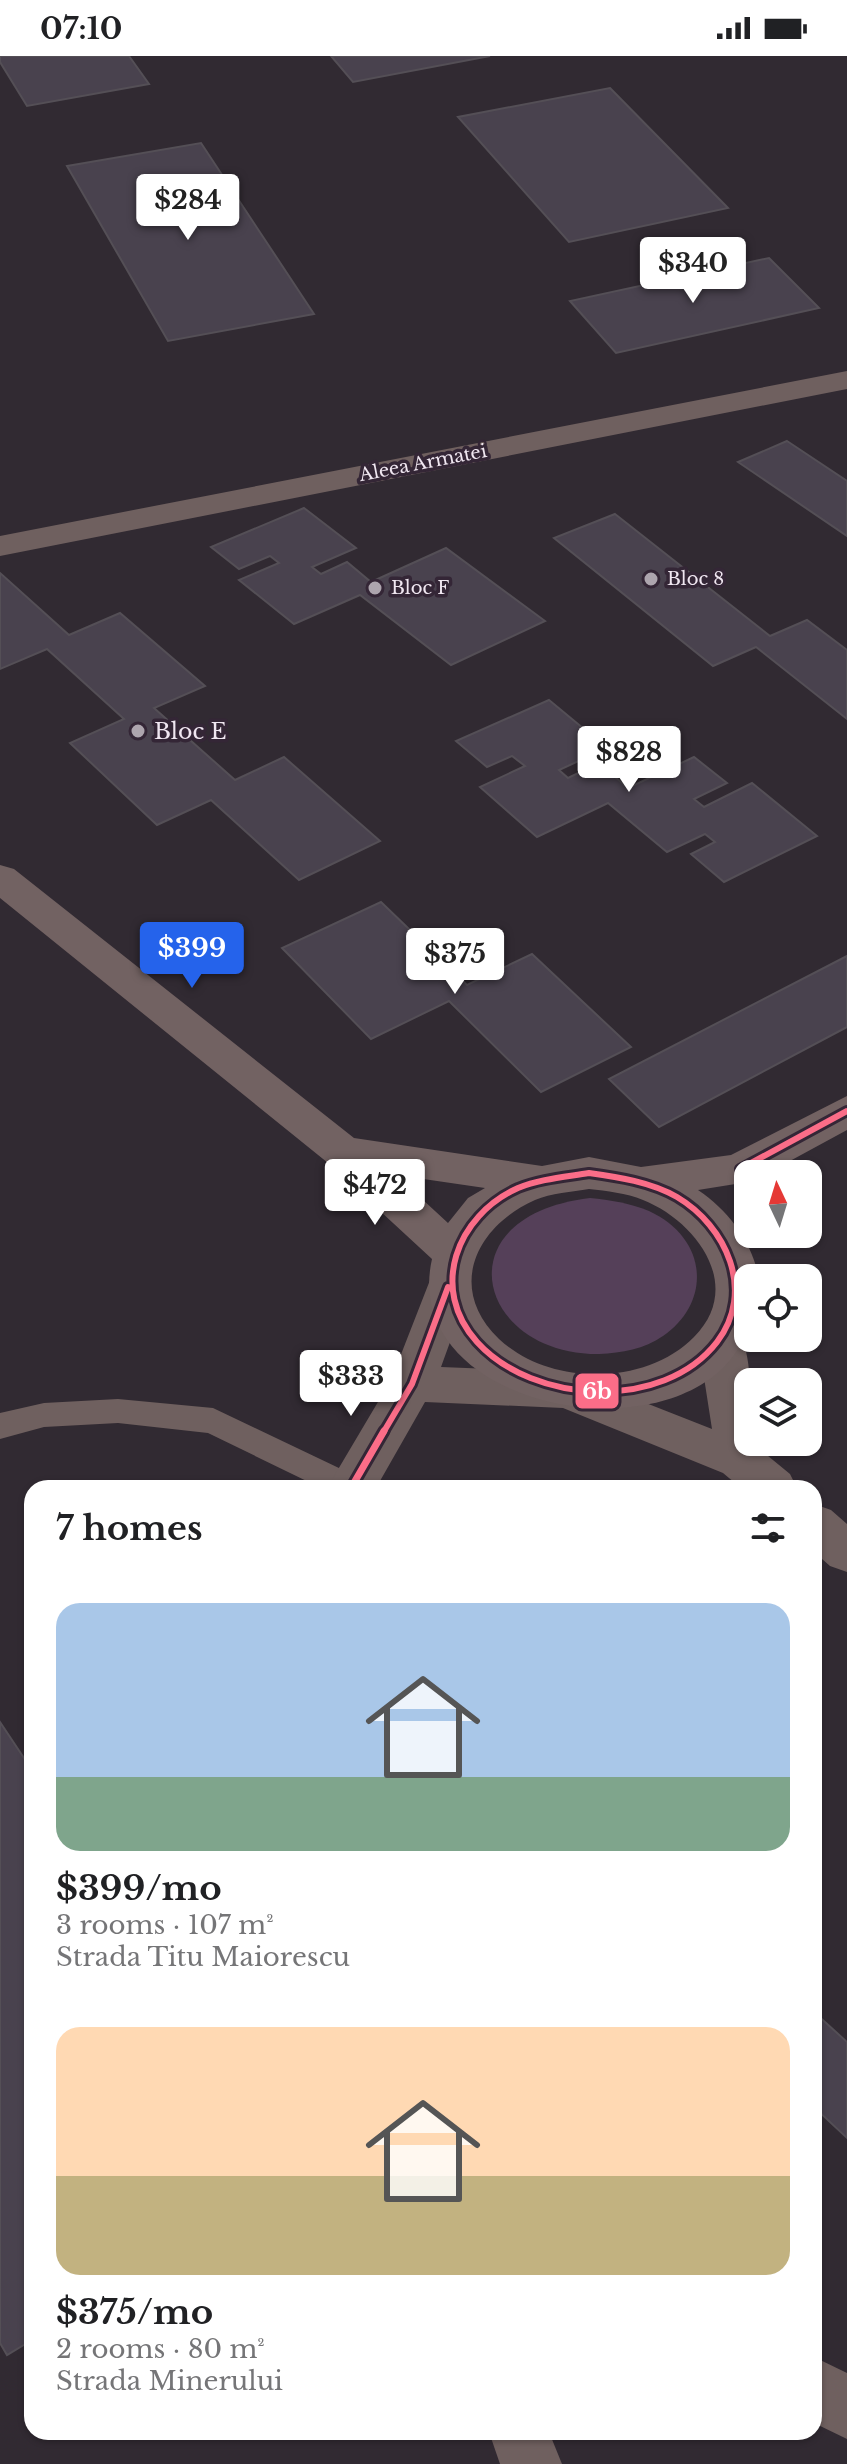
<!DOCTYPE html>
<meta charset="utf-8">
<style>
body{margin:0;font-family:"Libre Baskerville",serif;background:#f2f2f2;color:#202124;height:100vh;display:flex;flex-direction:column;font-size:30px;white-space:nowrap}
*{box-sizing:border-box;margin:0}
p{font-size:26px;color:#757577}
.icon{flex:none;width:44px;height:44px;fill:none;stroke:currentColor;stroke-width:2;stroke-linecap:round;stroke-linejoin:round}
.map{position:relative;flex:1;overflow:hidden}
.details{position:absolute;left:24px;top:1424px;width:798px;height:960px;display:flex;flex-direction:column;background:#fff;border-radius:24px;box-shadow:0 2px 6px #0004}
.details>*{flex:none}
.needle{width:52px;rotate:356deg}
.controls{position:absolute;left:734px;top:1104px;display:grid;gap:16px}
.controls a{display:grid;place-items:center;width:88px;height:88px;border-radius:16px;background:#fff;box-shadow:0 2px 6px #0004;font-size:40px}
.price{position:absolute;translate:-50% -68px;padding:0 18px;border-radius:8px;background:#fff;color:#222;font-size:26px;line-height:52px;filter:drop-shadow(0 2px 4px #0008)}
.price::after{content:'';position:absolute;left:50%;top:48px;width:24px;height:18px;margin-left:-12px;background:inherit;clip-path:polygon(0 0,100% 0,50% 100%)}
.price.current{background:#2563eb;color:#fff}
ul{padding:0;list-style:none}
li{display:grid;align-content:center;gap:16px;height:424px;padding:0 32px}
li span{display:grid;place-items:center;height:248px;border-radius:24px;color:#555}
li>.icon{margin-inline-start:auto}
span .icon{width:144px;height:144px;fill:#fffc;stroke-width:1}
li b{font-size:34px}
h2{display:flex;justify-content:space-between;align-items:center;height:96px;padding:0 32px;font-size:34px}
.status{display:flex;justify-content:space-between;align-items:center;height:56px;padding:0 40px;background:#fff;direction:ltr}
.status svg{height:22px;fill:currentColor}
.map>svg:first-child{display:block}
.green{fill:#554059}
.building{fill:#49424e;stroke:#544f56;stroke-width:2}
.lines{fill:none;stroke-linecap:round;stroke-linejoin:round}
.service{fill:#6f605f;fill-rule:evenodd}
.minor{fill:#6f605f;fill-rule:evenodd}
.tertiary{fill:#6f605f;fill-rule:evenodd}
.secondary{fill:#726262;fill-rule:evenodd}
.bus-1-far1-casing{stroke:#342636;stroke-width:12}
.bus-1-casing{stroke:#342636;stroke-width:13}
.bus-1-far1{stroke:#fb6d88;stroke-width:6}
.bus-1{stroke:#fb6d88;stroke-width:7}
.poi-dot{fill:#ada5ae;stroke:#342636;stroke-width:3}
.labels{text-anchor:middle;dominant-baseline:central;stroke-width:7;stroke-linejoin:round;paint-order:stroke}
.far-street-label{font-size:18px;fill:#f0e7f1;stroke:#342636}
.far-poi-label{font-size:18px;fill:#f0e7f1;stroke:#342636;text-anchor:start}
.poi-label{font-size:22px;fill:#f0e7f1;stroke:#342636;text-anchor:start}
.line-badge{stroke:#342636;stroke-width:3}
.badge-label{font-size:22px;text-anchor:middle;font-weight:bold;fill:#fff}
</style>
<div class="status"><b>07:10</b><svg viewBox="0 0 49 12"><path d="M0 12V9h3v3zM5 12V6h3v6zM10 12V3h3v9zM15 12V0h3v12zM26 1h20v11H26zM47 4h2v5h-2z"/></svg></div>
<div class="map">
<svg width="847" height="2408" viewBox="0 0 847 2408">
<rect width="100%" height="100%" fill="#312a32"/>
<path class="green" d="M 590,1142 C 610,1144 630,1147 649,1155 C 706,1181 714,1244 663,1280 C 644,1293 622,1297 599,1298 C 477,1299 440,1160 590,1142 Z"/>
<path class="building" d="M 0,0 L 129,0 L 149,28 L 27,50 L 0,6 Z
M 331,0 L 490,0 L 353,26 Z
M 610,32 L 728,152 L 569,186 L 458,61 Z
M 201,87 L 314,258 L 168,285 L 67,110 Z
M 769,202 L 819,252 L 616,297 L 570,245 Z
M 787,385 L 847,425 L 847,480 L 738,406 Z
M 304,452 L 356,492 L 312,511 L 321,518 L 347,506 L 371,526 L 446,492 L 545,565 L 451,609 L 360,539 L 294,568 L 239,524 L 279,507 L 270,500 L 239,513 L 211,491 Z
M 615,458 L 770,580 L 807,564 L 847,594 L 847,663 L 756,591 L 713,610 L 554,482 Z
M 0,517 L 69,579 L 120,557 L 205,630 L 154,652 L 235,724 L 284,701 L 380,785 L 299,824 L 211,744 L 157,769 L 70,687 L 124,663 L 47,593 L 0,613 Z
M 549,644 L 607,692 L 559,714 L 568,722 L 599,707 L 628,732 L 694,701 L 727,727 L 694,743 L 704,751 L 752,727 L 817,780 L 724,826 L 691,798 L 715,786 L 705,778 L 667,796 L 608,747 L 537,781 L 480,731 L 525,710 L 512,700 L 487,711 L 456,685 Z
M 381,846 L 467,929 L 532,898 L 631,991 L 541,1036 L 449,945 L 371,983 L 282,892 Z
M 847,900 L 847,971 L 659,1071 L 609,1023 Z
M 0,1666 L 32,1714 L 32,2284 L 7,2299 L 0,2287 Z
M 814,1956 L 847,1986 L 847,2082 L 814,2051 Z"/>
<g class="lines">
<path class="service" d="M 118,1343 L 213,1352 L 362,1423 L 367,1432 L 321,1432 L 208,1377 L 118,1367 L 44,1371 L 0,1383 L 0,1357 L 44,1347 Z"/>
<path class="minor" d="M 847,315 L 847,333 L 0,500 L 0,480 Z
M 814,2301 L 847,2317 L 847,2383 L 814,2367 Z"/>
<path class="tertiary" d="M 448,1214 L 464,1219 L 470,1231 L 441,1311 L 567,1316 L 712,1373 L 698,1283 L 705,1271 L 721,1266 L 737,1271 C 756,1307 748,1346 748,1386 L 760,1386 L 762,1395 L 790,1418 L 797,1432 L 741,1432 L 723,1417 L 563,1352 L 425,1346 L 376,1432 L 327,1432 L 391,1324 L 432,1219 Z
M 814,1448 L 831,1454 L 847,1468 L 847,1516 L 830,1510 L 814,1496 Z
M 489,2376 L 549,2376 L 562,2408 L 500,2408 Z"/>
<path class="secondary" d="M 0,809 L 14,813 L 354,1082 L 542,1110 L 589,1101 L 641,1111 L 731,1099 L 847,1040 L 847,1074 L 766,1118 L 748,1118 L 748,1126 L 698,1134 C 729,1155 752,1186 759,1222 L 748,1222 C 748,1238 752,1262 746,1277 C 694,1409 397,1357 432,1203 L 328,1107 L 0,842 ZM 396,1119 L 485,1132 L 468,1142 L 448,1167 ZM 589,1133 C 607,1135 626,1137 643,1144 C 696,1165 745,1230 694,1281 C 646,1330 550,1331 499,1283 C 446,1232 476,1170 535,1144 C 551,1137 572,1136 589,1133 Z"/>
<defs>
<path id="bus-1-far1" d="M 740,1113 L 847,1055
M 589,1117 C 618,1121 651,1126 677,1141 C 726,1170 756,1235 717,1286 C 663,1356 533,1348 477,1286 C 429,1233 456,1160 518,1132 C 540,1123 565,1121 589,1117 Z
M 383,1377 L 412,1328 L 448,1231"/>
<path id="bus-1" d="M 351,1432 L 384,1375"/>
</defs>
<use href="#bus-1-far1" class="bus-1-far1-casing"/>
<use href="#bus-1" class="bus-1-casing"/>
<use href="#bus-1-far1" class="bus-1-far1"/>
<use href="#bus-1" class="bus-1"/>
</g>
<g class="poi-dot">
<circle cx="651" cy="523" r="8"/>
<circle cx="375" cy="532" r="8"/>
<circle cx="138" cy="675" r="8"/>
</g>
<g class="labels">
<g class="far-street-label">
<text transform="translate(423 407) rotate(-11)">Aleea Armatei</text>
</g>
<g class="far-poi-label">
<text x="667" y="523">Bloc 8</text>
<text x="391" y="532">Bloc F</text>
</g>
<g class="poi-label">
<text x="154" y="675">Bloc E</text>
</g>
</g>
<rect class="line-badge" x="574" y="1316" width="46" height="38" rx="8" fill="#fb6d88"/>
<g class="badge-label">
<text x="597" y="1343">6b</text>
</g>
</svg>
<div class="controls">
<a><svg class="needle" viewBox="-14 -14 28 28"><path d="M0-13l5 13h-10z" fill="#e53935"/><path d="M0 13l5-13h-10z" fill="#757577"/></svg></a>
<a><svg class="icon" aria-label="locate" viewBox="0 0 24 24"><circle cx="12" cy="12" r="6"/><path d="M12 2v4M12 18v4M2 12h4M18 12h4"/></svg></a>
<a><svg class="icon" aria-label="layers" viewBox="0 0 24 24"><path d="M12 4l9 5-9 5-9-5zM3 14l9 5 9-5"/></svg></a>
</div>
<b class="price" style="left:188px;top:186px">$284</b>
<b class="price" style="left:693px;top:249px">$340</b>
<b class="price" style="left:629px;top:738px">$828</b>
<b class="price current" style="left:192px;top:934px">$399</b>
<b class="price" style="left:455px;top:940px">$375</b>
<b class="price" style="left:375px;top:1171px">$472</b>
<b class="price" style="left:351px;top:1362px">$333</b>
<section class="details">
<h2>7 homes<svg class="icon" aria-label="filters" viewBox="0 0 24 24"><path d="M4 7h16M4 17h16"/><circle cx="9" cy="7" r="2"/><circle cx="15" cy="17" r="2"/></svg></h2>
<ul>
<li><span style="background:linear-gradient(#a9c7e8 70%,#7fa58c 0)"><svg class="icon" aria-label="home" viewBox="0 0 24 24"><path d="M3 11l9-7 9 7M6 9v11h12V9"/></svg></span><div><b>$399/mo</b><p>3 rooms · 107 m²</p><p>Strada Titu Maiorescu</p></div></li>
<li><span style="background:linear-gradient(#ffd9b3 60%,#c2b280 0)"><svg class="icon" aria-label="home" viewBox="0 0 24 24"><path d="M3 11l9-7 9 7M6 9v11h12V9"/></svg></span><div><b>$375/mo</b><p>2 rooms · 80 m²</p><p>Strada Minerului</p></div></li>
</ul>
</section>
</div>
